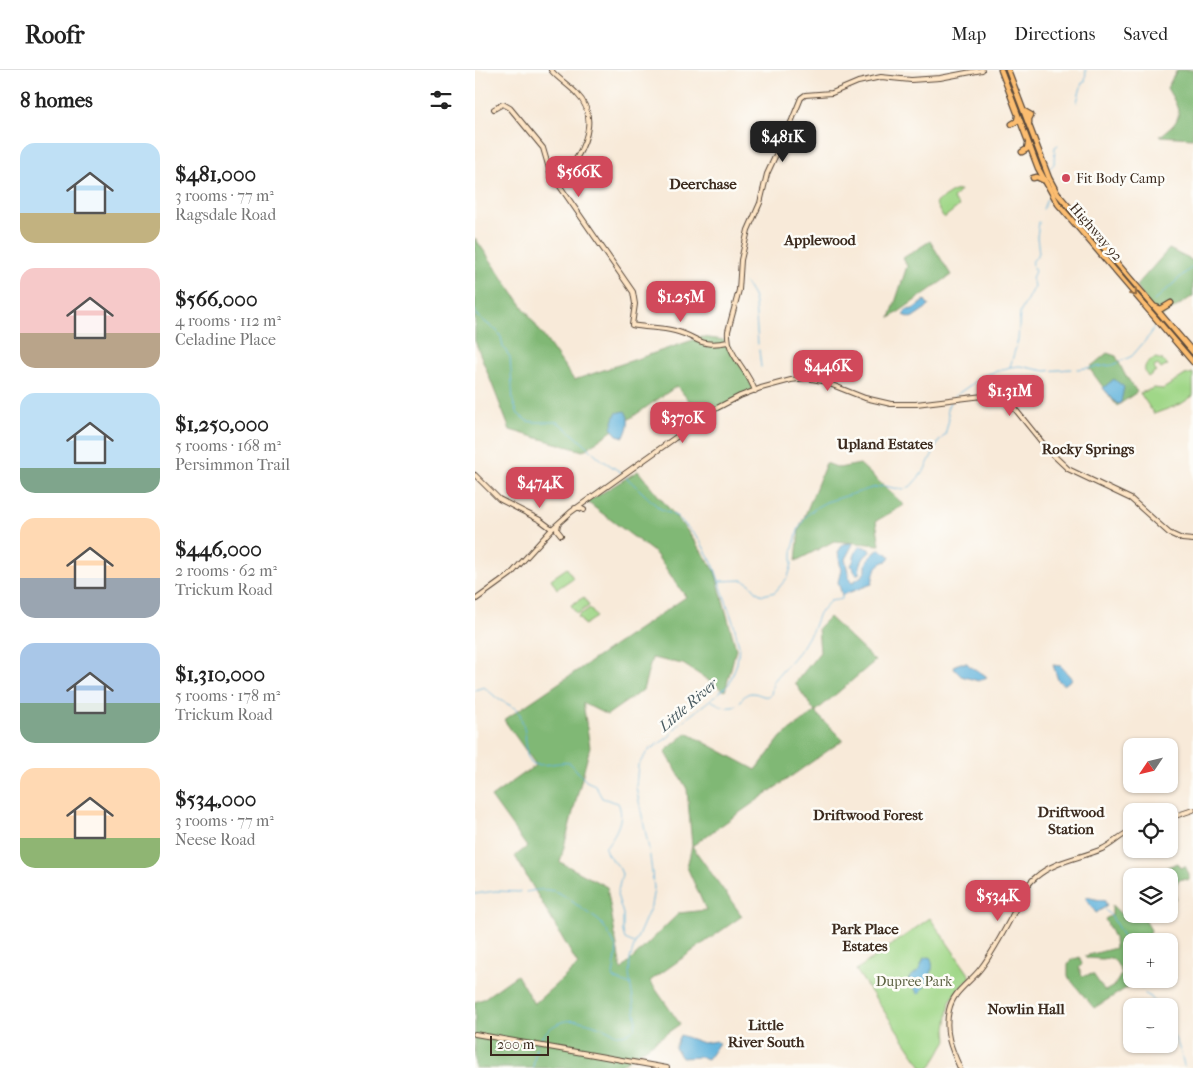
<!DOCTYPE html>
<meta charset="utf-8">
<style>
body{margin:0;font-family:"IM FELL French Canon",serif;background:#f6f6f6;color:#222;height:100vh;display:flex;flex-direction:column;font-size:19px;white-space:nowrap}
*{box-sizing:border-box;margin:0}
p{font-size:16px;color:#767676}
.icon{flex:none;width:28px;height:28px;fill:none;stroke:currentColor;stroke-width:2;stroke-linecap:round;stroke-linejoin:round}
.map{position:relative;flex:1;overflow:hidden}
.drawer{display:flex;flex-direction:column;background:#fff;width:475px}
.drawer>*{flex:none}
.needle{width:32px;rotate:235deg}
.buttons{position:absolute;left:648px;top:668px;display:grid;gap:10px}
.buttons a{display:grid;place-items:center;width:55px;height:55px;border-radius:10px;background:#fff;box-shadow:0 1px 4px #0004;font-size:25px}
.scale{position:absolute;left:15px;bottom:12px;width:59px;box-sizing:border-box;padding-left:5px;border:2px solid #3b2a1e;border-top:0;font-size:14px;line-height:18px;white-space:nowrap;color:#3b2a1e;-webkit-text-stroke:4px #fdfcf7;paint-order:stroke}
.price{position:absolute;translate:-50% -42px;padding:0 11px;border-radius:10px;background:#d1495b;color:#fff;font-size:16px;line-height:32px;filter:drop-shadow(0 1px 2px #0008)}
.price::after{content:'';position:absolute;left:50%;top:30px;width:15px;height:11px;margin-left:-8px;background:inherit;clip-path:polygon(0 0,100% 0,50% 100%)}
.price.selected{background:#222;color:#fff}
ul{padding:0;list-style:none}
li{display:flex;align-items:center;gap:15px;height:125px;padding:0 20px}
li span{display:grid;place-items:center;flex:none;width:140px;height:100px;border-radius:15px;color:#555}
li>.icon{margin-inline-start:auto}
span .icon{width:60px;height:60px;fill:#fffc;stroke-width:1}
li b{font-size:21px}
h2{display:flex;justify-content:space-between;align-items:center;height:60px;padding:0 20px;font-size:21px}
header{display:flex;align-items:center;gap:30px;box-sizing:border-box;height:70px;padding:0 25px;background:#fff;border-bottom:1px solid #e0e0e0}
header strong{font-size:24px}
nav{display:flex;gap:28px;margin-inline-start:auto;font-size:18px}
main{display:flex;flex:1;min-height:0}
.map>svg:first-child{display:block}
.green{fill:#a0d788;stroke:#6e8053}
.forest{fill:#80b874;stroke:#5e7149}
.water{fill:#60b2db;stroke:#4e6e7c}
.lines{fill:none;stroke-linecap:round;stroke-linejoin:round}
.stream{stroke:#60b2db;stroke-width:1}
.secondary-casing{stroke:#57473a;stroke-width:6}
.primary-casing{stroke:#57473a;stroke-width:7}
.secondary{stroke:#fee5c5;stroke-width:4}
.primary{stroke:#fcbd6f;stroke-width:4.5}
.oneway{stroke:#926c42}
.poi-dot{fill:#d1495b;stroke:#fdfcf7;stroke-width:2}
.labels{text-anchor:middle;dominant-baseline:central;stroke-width:5;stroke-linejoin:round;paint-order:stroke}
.poi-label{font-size:14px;fill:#3b2a1e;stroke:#fdfcf7;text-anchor:start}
.street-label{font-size:14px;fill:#3b2a1e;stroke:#fdfcf7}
.park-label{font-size:14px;fill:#595e3e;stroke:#fdfcf7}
.neighbourhood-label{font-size:15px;font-weight:bold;fill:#3b2a1e;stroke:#fdfcf7}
.water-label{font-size:15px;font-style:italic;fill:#485a60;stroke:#fdfcf7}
</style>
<header>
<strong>Roofr</strong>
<nav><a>Map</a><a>Directions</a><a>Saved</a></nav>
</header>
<main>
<section class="drawer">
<h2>8 homes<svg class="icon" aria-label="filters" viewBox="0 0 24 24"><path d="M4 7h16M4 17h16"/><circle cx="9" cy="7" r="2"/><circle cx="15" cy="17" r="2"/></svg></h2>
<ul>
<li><span style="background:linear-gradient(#bfe0f5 70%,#c2b280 0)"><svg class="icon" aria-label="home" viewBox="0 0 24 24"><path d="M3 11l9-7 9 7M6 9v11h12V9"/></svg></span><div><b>$481,000</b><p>3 rooms · 77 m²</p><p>Ragsdale Road</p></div></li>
<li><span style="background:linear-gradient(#f6c9c9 65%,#b9a48a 0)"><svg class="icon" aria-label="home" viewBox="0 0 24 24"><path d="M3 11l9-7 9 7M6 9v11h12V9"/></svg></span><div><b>$566,000</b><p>4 rooms · 112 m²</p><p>Celadine Place</p></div></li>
<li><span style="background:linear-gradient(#bfe0f5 75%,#7fa58c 0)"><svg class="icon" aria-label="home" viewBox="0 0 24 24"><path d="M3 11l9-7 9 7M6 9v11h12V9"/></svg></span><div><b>$1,250,000</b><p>5 rooms · 168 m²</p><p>Persimmon Trail</p></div></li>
<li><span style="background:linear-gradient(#ffd9b3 60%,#9aa5b1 0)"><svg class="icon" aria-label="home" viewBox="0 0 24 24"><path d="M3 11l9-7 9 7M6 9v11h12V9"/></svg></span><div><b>$446,000</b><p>2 rooms · 62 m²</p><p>Trickum Road</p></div></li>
<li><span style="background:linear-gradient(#a9c7e8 60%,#7fa58c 0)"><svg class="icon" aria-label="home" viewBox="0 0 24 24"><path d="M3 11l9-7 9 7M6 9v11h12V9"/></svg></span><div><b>$1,310,000</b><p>5 rooms · 178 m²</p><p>Trickum Road</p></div></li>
<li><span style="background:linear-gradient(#ffd9b3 70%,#8fb573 0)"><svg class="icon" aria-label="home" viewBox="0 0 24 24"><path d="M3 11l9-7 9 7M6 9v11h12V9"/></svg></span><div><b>$534,000</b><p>3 rooms · 77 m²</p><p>Neese Road</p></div></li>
</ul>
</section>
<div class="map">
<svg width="718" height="998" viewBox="0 0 718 998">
<rect width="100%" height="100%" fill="#fdfcf7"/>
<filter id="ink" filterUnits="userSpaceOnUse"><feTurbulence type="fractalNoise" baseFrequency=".02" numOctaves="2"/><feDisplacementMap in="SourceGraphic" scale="10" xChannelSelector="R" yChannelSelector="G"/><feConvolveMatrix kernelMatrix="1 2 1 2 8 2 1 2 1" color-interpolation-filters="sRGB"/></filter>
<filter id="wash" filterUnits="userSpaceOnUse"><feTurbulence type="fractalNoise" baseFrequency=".0096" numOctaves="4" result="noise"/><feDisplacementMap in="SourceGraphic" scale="20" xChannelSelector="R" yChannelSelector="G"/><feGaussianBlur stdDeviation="1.12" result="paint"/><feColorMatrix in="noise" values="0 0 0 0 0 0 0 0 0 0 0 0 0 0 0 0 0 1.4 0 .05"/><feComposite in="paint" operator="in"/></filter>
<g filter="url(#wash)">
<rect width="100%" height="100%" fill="#f8ead9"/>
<path class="green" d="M 485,120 L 478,129 L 484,136 L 469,148 L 460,133 L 479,121 Z
M 681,288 L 688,290 L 693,295 L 686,299 L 683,295 L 679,297 L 681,301 L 673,307 C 666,298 671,291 681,288 Z
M 718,303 L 718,326 L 706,334 L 679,344 L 665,323 L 679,318 L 688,319 L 710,305 Z
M 92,498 L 98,508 L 82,519 L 76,509 Z
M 109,527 L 114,536 L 102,544 L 96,535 Z
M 115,538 L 121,547 L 109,555 L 103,546 Z
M 455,848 L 496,907 L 482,921 L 475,931 L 471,959 L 472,970 L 455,998 L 448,998 L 381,900 Z"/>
<path class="forest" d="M 702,0 L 718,0 L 718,68 L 685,66 C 709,49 707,43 692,18 Z
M 0,168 L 99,310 L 227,267 L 249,270 L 253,273 L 261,289 L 272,302 L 279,322 L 228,348 L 202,316 L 108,381 L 35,360 L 0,271 Z
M 455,171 L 476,205 L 415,248 L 432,196 L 428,188 Z
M 694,179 L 718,191 L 718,226 L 683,249 L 661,216 Z
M 632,283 L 641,286 L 649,303 L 662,322 L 642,336 L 614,298 Z
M 351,393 L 364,398 L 385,394 L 429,435 L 401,451 L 405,475 L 359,471 L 321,491 L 324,460 Z
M 163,401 L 211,459 L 240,501 L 261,579 L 250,621 L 208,594 L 177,588 L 168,620 L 132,645 L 108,633 L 115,677 L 85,792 L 132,817 L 146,900 L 204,843 L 231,840 L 212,797 L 217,776 L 212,719 L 190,681 L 212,663 L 281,700 L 306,667 L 340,642 L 320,613 L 345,582 L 343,558 L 354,547 L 400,591 L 340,642 L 368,670 L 217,776 L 267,846 L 175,911 L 205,954 L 142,998 L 0,998 L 0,932 L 8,929 L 42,905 L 59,934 L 103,895 L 40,786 L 52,777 L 16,727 L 61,695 L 29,650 L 211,527 L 180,483 L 112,432 Z
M 703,793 L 706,798 L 710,796 L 714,804 L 714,810 L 706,809 L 698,817 L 701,828 L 694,835 L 694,806 L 687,806 L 692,797 Z
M 637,835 L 646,844 L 656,839 L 656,844 L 685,844 L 675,845 L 670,850 L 676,860 L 672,871 L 656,871 L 656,909 L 666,909 L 619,938 L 593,907 L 593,895 L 596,890 L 605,887 L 607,894 L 604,898 L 607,906 L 618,904 L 630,921 L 639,916 L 647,903 L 641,892 L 636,888 L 627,889 L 612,888 L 610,886 L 640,878 L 639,868 L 630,849 L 637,845 Z"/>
<path class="water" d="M 450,230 L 454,236 L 438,247 L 435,248 L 428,245 L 431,240 L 438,239 Z
M 639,309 L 649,317 L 646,332 L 644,334 L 641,333 L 628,318 Z
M 150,341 C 156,350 153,358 149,367 L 142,365 L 136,358 L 141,343 Z
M 376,473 L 378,474 L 370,489 L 375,511 L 378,512 L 388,505 L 391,500 L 391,494 L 394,488 L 404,479 L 413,484 L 415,487 L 412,491 C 400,494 399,503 397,514 L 367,525 L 363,512 L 366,500 L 363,482 L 368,474 Z
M 386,476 L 395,479 L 395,482 C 387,488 385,494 384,504 L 381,504 L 376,495 C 381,489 377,482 386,476 Z
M 486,593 L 492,593 C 496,599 506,601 512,607 L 503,611 L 486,606 L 479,599 L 480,595 Z
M 578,595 L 586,596 L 597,609 L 589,615 L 583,610 Z
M 611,827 L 630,831 L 632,836 L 621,843 L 611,829 Z
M 455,887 C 462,898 452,916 443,924 L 433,909 L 444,900 L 449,888 Z
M 205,965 L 228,973 L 241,971 L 244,973 L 233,989 L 226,987 L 207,988 L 200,978 Z"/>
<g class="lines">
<path class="stream" d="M 602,32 L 607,13 L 610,12 L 611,0
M 575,98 L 579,94 L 580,77 L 583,75
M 568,139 L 572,129
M 270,213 L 278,226 L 280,234 L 283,274
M 679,231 L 718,196
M 0,240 L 2,246 L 22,261 L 26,267 L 28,277 L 35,287 L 38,332 L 43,344 L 52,351 L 60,352 L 82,352 L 90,357 L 127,390 L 147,403
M 284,280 L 286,297
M 535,297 L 543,270 L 545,243 L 559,216 L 557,208 L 560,201 L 557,192 L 564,183 L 562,167 L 564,152
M 602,299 L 638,295 L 657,286 L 675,265 L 681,253
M 478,327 L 510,305 L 535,297 L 545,296 L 570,301 L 596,299
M 245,511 L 268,510 L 275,514 L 283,523 L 288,525 L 300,522 L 313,507 L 317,494 L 317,482 L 323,460 L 331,446 L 342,437 L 351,432 L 397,418 L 409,416 L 428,420 L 436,416 L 449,401 L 464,371 L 470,365 L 474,349 L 472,339 L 475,332
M 0,620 L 9,617 L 23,629 L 40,638 L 45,644 L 50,662 L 52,685 L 56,693 C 69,698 82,691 95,693 L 111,711 L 120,715 L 127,728 L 143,733 C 151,749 139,766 130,778 L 132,784 L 144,797 L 147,804 L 142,825 L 148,844 L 148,862 L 150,869 L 159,873
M 237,631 C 240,632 244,635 248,636 C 268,642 264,623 277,623 C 285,623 289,629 296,625 L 298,612 L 328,576 L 338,559 L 344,543 L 355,531 L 367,529 L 367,525
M 51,822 C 79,816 85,822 107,839 C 112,843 118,846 123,850 C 131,857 137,870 142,879 L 138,906 L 140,909 L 155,915
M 0,824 L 20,821 L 45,822
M 630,840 L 637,847 L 650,870
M 665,909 L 667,914 L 667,919
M 670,924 L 676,927 L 682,936
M 694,960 C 702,968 707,985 709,996
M 62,973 C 82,945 99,947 128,958 C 134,960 140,965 147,965 C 152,964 157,961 160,957 L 161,949 L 154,904 L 155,889 L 160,873 L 176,836 L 179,818 L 174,779 L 161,717 L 163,695 L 174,680 L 194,667 L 202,656 L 250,618 L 254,614 L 262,593 L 264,576 L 259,555 L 239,496 L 225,471 L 203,447 L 184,438 L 150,406
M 58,998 L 61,977"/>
</g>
</g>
<g filter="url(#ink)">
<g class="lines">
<defs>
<path id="secondary" d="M 76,0 C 83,9 94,15 102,24 C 121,43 113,69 101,89 L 101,92 L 81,109
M 19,39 L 28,34 L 35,38 L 68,78 L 75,102 L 158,222 L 160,234 L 157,255 C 171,258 186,257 200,261 C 224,267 223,278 253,272
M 79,107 L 101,89
M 280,321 C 273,299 251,285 253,261 L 264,220 L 266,190 L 273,160 L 285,133 L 292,104 L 317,50 L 326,28 L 330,25 L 357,23 L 383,12 L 406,7 L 436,10 L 465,8 L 507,0
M 0,405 L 24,429 L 65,450 L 77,459
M 100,438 L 105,438 L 109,440
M 83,454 L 82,460 L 86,465
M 0,530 L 36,504 L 77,459 L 96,442 L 242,338 L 265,326 L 286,318 L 316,310 L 332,308 L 347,311 L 390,328 L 416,334 L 441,334 L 508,326 L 526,329 L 540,339 L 574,381 L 593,399 L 656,429 L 694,463 L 707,469 L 718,470
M 694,748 L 718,740
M 0,964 L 192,998
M 485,998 C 476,978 469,962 474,940 C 478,921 495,913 506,898 C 518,882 528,863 537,846 C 544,833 549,816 561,807 C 579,791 606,788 627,779 C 638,774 645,765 656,761"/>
<path id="primary" d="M 526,0 L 563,98 L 583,134 L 718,292
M 533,0 L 574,108 L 582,123 L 718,282
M 549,41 L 556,45 L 554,49 L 554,53
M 537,54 L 542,51 L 543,46
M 547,82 L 552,79 L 553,74
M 558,108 L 562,107 L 568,110
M 681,237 L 686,239 L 696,233"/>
</defs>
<use href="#secondary" class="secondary-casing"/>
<use href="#primary" class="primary-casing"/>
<use href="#secondary" class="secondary"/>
<use href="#primary" class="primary"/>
</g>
<defs><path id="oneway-chevron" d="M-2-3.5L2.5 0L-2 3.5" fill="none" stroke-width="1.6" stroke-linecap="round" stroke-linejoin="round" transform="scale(1.25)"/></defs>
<use class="oneway" href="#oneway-chevron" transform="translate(659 223) rotate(49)"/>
</g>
<circle class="poi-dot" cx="591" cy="108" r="5"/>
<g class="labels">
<g class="poi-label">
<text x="601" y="108">Fit Body Camp</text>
</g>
<g class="street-label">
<text transform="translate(621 162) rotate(49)">Highway 92</text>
</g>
<g class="park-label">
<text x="439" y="911">Dupree Park</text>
</g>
<g class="neighbourhood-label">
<text x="228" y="114">Deerchase</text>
<text x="345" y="170">Applewood</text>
<text x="410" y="374">Upland Estates</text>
<text x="613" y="379">Rocky Springs</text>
<text x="596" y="742">Driftwood<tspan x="596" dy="17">Station</tspan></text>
<text x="393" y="745">Driftwood Forest</text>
<text x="390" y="859">Park Place<tspan x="390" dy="17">Estates</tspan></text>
<text x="551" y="939">Nowlin Hall</text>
<text x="291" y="955">Little<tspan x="291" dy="17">River South</tspan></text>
</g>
<g class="water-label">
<text transform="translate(213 635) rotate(-41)">Little River</text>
</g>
</g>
</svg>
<div class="buttons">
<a><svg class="needle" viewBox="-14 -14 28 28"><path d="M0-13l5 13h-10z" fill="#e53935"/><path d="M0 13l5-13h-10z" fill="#767676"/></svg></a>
<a><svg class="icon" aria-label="locate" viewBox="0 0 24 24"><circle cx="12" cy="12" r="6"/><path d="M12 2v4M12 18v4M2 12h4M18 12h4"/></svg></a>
<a><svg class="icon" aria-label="layers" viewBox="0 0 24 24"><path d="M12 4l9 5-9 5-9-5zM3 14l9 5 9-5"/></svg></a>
<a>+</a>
<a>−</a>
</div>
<div class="scale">200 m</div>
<b class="price selected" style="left:308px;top:93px">$481K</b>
<b class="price" style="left:104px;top:128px">$566K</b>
<b class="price" style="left:206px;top:253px">$1.25M</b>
<b class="price" style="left:353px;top:322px">$446K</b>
<b class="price" style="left:535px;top:347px">$1.31M</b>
<b class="price" style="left:208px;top:374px">$370K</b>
<b class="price" style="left:65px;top:439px">$474K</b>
<b class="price" style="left:523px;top:852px">$534K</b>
</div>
</main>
